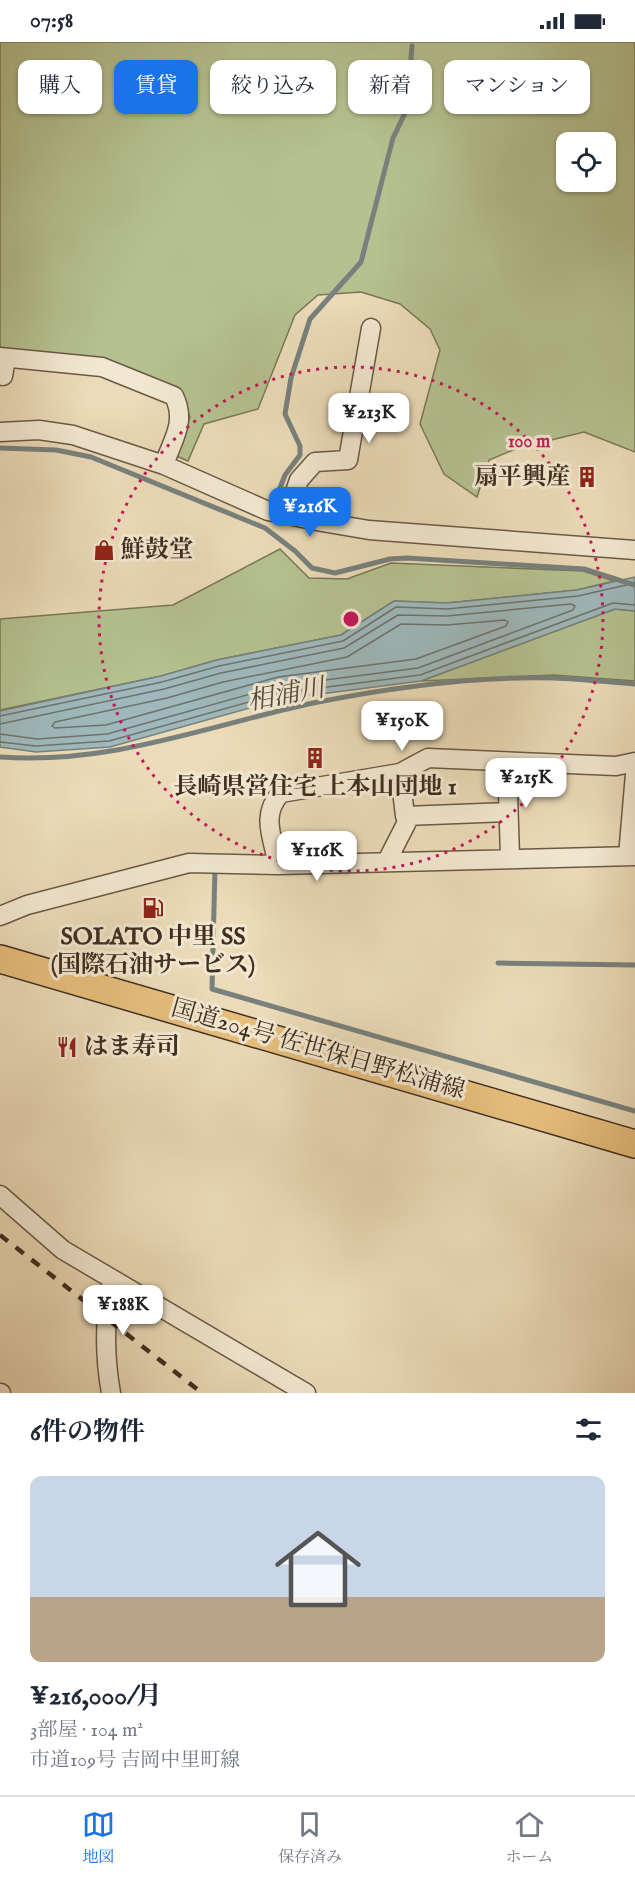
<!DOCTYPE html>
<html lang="ja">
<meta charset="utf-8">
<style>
body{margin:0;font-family:"IM FELL English","Noto Serif JP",serif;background:#f2f2f3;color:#1f2937;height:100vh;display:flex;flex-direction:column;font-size:22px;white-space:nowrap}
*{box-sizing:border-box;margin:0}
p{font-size:20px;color:#747a83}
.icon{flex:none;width:33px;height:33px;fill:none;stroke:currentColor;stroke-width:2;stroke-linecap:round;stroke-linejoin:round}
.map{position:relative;height:1351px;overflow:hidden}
.panel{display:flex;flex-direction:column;background:#fff;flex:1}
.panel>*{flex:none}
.top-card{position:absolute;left:18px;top:18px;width:600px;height:54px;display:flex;gap:12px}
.tools{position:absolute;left:556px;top:90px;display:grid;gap:12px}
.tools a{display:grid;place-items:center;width:60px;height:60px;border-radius:12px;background:#fff;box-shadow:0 2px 4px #0004;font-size:30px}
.price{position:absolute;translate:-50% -51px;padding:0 14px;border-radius:12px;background:#fff;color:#222;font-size:20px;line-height:39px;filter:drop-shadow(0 2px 3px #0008)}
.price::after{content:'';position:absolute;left:50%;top:36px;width:18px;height:14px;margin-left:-9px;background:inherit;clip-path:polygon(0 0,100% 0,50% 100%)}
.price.active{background:#1a73e8;color:#fff}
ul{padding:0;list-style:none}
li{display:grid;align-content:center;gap:12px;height:318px;padding:0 30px}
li+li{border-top:2px solid #e0e1e3}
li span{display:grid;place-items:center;height:186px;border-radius:12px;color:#555}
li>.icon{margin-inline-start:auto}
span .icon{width:108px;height:108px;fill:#fffc;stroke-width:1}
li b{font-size:26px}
h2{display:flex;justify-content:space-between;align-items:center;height:72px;padding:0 30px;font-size:26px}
.tag{padding:0 21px;border-radius:12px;background:#fff;box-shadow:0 2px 4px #0004;font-size:21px;line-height:54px}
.tag.active{background:#1a73e8;color:#fff}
.status{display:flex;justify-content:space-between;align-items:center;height:42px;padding:0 30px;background:#fff;direction:ltr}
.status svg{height:16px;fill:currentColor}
.tabs{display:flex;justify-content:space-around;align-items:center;height:84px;border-top:2px solid #e0e1e3;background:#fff;font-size:16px;color:#747a83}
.tabs a{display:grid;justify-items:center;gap:3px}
.tabs .active{color:#1a73e8}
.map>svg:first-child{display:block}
.green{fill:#b5c190;stroke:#7a7858;stroke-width:1.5;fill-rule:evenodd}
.water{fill:#9eb8bb;stroke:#78817d;stroke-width:1.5}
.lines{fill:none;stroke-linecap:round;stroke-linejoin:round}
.shore{stroke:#6f736e;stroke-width:1.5}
.stream{stroke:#78817d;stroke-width:5}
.minor-casing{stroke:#6b5946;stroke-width:21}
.highway-casing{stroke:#402e20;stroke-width:30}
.minor{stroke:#f2e8d1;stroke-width:18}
.highway{stroke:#e6be7c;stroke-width:27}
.rail{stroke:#402e20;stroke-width:4.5;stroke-dasharray:10 10;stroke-linecap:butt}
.ring{fill:none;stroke:#c2185b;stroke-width:3;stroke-dasharray:3 6}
.labels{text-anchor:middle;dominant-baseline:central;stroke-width:6;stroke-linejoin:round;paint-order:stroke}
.poi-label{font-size:24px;font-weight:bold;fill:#402e20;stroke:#f2e8d1;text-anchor:start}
.street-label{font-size:24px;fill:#402e20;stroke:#f2e8d1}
.water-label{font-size:26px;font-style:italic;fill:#534a3f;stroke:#f2e8d1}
.centre{fill:#c2185b;stroke:#f2e8d1;stroke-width:3}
.ring-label{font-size:18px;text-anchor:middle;font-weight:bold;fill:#c2185b;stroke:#f2e8d1;stroke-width:6;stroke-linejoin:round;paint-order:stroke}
</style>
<div class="status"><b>07:58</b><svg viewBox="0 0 49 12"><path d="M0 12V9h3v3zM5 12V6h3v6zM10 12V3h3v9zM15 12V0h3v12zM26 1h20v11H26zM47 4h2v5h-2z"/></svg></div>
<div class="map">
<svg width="635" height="1351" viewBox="0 0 635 1351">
<rect width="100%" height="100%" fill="#ebdbb8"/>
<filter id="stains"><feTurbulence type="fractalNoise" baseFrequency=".00333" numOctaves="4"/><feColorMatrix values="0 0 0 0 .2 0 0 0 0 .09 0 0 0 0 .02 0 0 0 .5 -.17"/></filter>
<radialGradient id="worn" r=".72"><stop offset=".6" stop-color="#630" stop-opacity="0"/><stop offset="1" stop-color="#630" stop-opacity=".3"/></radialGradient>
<path class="green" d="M 0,0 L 635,0 L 635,410 L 584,390 L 518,406 L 489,418 L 477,455 L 444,432 L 420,382 L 440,308 L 430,287 L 400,262 L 361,250 L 318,253 L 295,273 L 258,367 L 204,382 L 188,419 L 174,413 L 190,375 L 179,347 L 0,309 ZM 567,100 L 606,100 L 606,140 L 567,140 Z
M 280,507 L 309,536 L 347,537 L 391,521 L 583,529 L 614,539 L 577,548 L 447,561 L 394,559 L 341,593 L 217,618 L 161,634 L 0,668 L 0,577 L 173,563 Z
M 615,567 L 635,569 L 635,639 L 554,633 L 421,639 Z"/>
<path class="water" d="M 635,535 L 635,569 L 615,567 L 421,639 L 282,657 L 110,705 L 36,710 L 0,705 L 0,669 L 161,634 L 217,618 L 341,593 L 394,559 L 447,561 L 577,548 Z"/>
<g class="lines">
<path class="shore" d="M 505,578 L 508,580 L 506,584 L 416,617 L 278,635 L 106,683 L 55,686 L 52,684 L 55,680 L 167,656 L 223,640 L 347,615 L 401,582 L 447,583 Z
M 0,674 L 162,640 L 219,624 L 343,599 L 396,565 L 447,567 L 578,554 L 635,541
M 0,682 L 164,647 L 221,631 L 344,606 L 398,573 L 447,574 L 571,562 L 575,564 L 573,568 L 418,626 L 279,644 L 107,692 L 37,697 L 0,692
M 0,700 L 36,704 L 109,699 L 281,651 L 420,633 L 613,561 L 635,563"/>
<path class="stream" d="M 0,406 L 56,408 L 91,415 L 265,486 L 295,509 L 312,526 L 335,531 L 390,517 L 407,516 L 584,527 L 635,543
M 278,451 L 285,433 L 300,413 L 300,404 L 285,372 L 291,336 L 310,277 L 361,220 L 393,96 L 407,67 L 412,4
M 0,715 C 110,723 207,684 313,661 C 388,646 476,634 553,636 C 580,637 608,640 635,642
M 215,825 L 212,947 L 635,1069
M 498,921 L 635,923"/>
<defs>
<path id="minor" d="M 0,315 L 102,325 L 174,354 C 187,381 172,398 164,423
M 3,334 L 6,316
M 0,390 L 39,388 L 73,393 L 164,423 L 268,469 L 322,480 L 369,488 L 635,508
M 287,473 L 299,438 L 315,420 L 348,418 L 371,286
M 507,720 L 510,815
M 400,731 L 405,774 L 508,770
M 628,814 L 635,732
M 387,819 L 410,774
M 278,823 C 273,796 260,773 281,751 L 400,731 L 428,716 L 616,724 L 635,720
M 0,874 L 27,863 L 189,821 L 278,823 L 635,814
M 0,1153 L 63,1208 L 306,1351
M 0,1351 L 1,1351
M 111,1351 C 104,1312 104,1277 112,1238"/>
<path id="highway" d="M 0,917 L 635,1102"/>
</defs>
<use href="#minor" class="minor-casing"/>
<use href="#highway" class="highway-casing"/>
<use href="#minor" class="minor"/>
<use href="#highway" class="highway"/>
<path class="rail" d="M 0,1193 L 202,1351"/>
</g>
<circle class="ring" cx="351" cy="577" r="252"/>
<defs>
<symbol id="building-bare" viewBox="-9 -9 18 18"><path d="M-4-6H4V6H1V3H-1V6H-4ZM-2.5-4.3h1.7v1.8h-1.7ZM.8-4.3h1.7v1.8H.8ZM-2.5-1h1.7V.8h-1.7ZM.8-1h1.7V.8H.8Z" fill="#8f2418" stroke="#f2e8d1" stroke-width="2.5" paint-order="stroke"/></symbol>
<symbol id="shop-bare" viewBox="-9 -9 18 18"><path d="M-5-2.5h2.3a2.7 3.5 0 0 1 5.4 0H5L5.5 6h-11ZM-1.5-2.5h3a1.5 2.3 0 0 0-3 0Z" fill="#8f2418" stroke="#f2e8d1" stroke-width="2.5" paint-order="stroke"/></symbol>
<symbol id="fuel-bare" viewBox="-9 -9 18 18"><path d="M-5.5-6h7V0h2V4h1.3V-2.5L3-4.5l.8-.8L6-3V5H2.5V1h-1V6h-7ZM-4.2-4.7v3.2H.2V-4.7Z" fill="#8f2418" stroke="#f2e8d1" stroke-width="2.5" paint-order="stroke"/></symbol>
<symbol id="restaurant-bare" viewBox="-9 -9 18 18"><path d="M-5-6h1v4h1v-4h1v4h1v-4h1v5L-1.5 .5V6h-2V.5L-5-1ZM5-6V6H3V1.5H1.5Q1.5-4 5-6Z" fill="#8f2418" stroke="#f2e8d1" stroke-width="2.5" paint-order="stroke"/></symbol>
</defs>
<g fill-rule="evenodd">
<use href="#building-bare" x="572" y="420" width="30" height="30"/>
<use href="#shop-bare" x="89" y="493" width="30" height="30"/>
<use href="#building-bare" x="300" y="701" width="30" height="30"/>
<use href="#fuel-bare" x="138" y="851" width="30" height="30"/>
<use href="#restaurant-bare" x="52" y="990" width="30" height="30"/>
</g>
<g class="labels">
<g class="poi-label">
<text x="570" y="435" text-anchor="end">扇平興産</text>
<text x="121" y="508">鮮鼓堂</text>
<text x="315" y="745" text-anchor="middle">長崎県営住宅 上本山団地 1</text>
<text x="153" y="895" text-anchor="middle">SOLATO 中里 SS<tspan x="153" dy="28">(国際石油サービス)</tspan></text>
<text x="84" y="1005">はま寿司</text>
</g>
<g class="street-label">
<text transform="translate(318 1008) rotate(16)">国道204号 佐世保日野松浦線</text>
</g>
<g class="water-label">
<text transform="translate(286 653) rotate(-11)">相浦川</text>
</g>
</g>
<circle cx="351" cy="577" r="9" class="centre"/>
<g class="ring-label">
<text x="529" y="405">100 m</text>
</g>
<rect width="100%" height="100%" filter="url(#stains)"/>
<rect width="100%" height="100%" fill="url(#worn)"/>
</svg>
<div class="tools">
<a><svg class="icon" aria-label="locate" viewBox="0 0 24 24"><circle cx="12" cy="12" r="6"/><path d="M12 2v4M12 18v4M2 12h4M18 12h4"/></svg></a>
</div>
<b class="price" style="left:369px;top:402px">¥213K</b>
<b class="price active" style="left:310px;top:496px">¥216K</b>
<b class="price" style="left:402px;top:710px">¥150K</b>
<b class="price" style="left:526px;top:767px">¥215K</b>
<b class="price" style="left:317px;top:840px">¥116K</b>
<b class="price" style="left:123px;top:1294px">¥188K</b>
<div class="top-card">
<a class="tag">購入</a>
<a class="tag active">賃貸</a>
<a class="tag">絞り込み</a>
<a class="tag">新着</a>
<a class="tag">マンション</a>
</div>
</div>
<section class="panel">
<h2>6件の物件<svg class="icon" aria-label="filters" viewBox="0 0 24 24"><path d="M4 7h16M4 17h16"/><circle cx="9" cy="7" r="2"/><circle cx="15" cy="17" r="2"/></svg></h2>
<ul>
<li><span style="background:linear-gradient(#c9d6e8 65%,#b9a48a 0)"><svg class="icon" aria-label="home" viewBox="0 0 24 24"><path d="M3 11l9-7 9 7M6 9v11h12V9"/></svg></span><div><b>¥216,000/月</b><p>3部屋 · 104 m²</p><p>市道109号 吉岡中里町線</p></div></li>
</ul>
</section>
<nav class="tabs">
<a class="active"><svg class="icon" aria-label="map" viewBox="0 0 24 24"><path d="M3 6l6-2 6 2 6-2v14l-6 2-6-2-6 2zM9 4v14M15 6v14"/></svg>地図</a>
<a><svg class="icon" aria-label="saved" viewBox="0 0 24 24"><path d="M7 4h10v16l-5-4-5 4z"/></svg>保存済み</a>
<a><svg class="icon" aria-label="home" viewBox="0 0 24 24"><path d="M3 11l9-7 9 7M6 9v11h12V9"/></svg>ホーム</a>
</nav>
